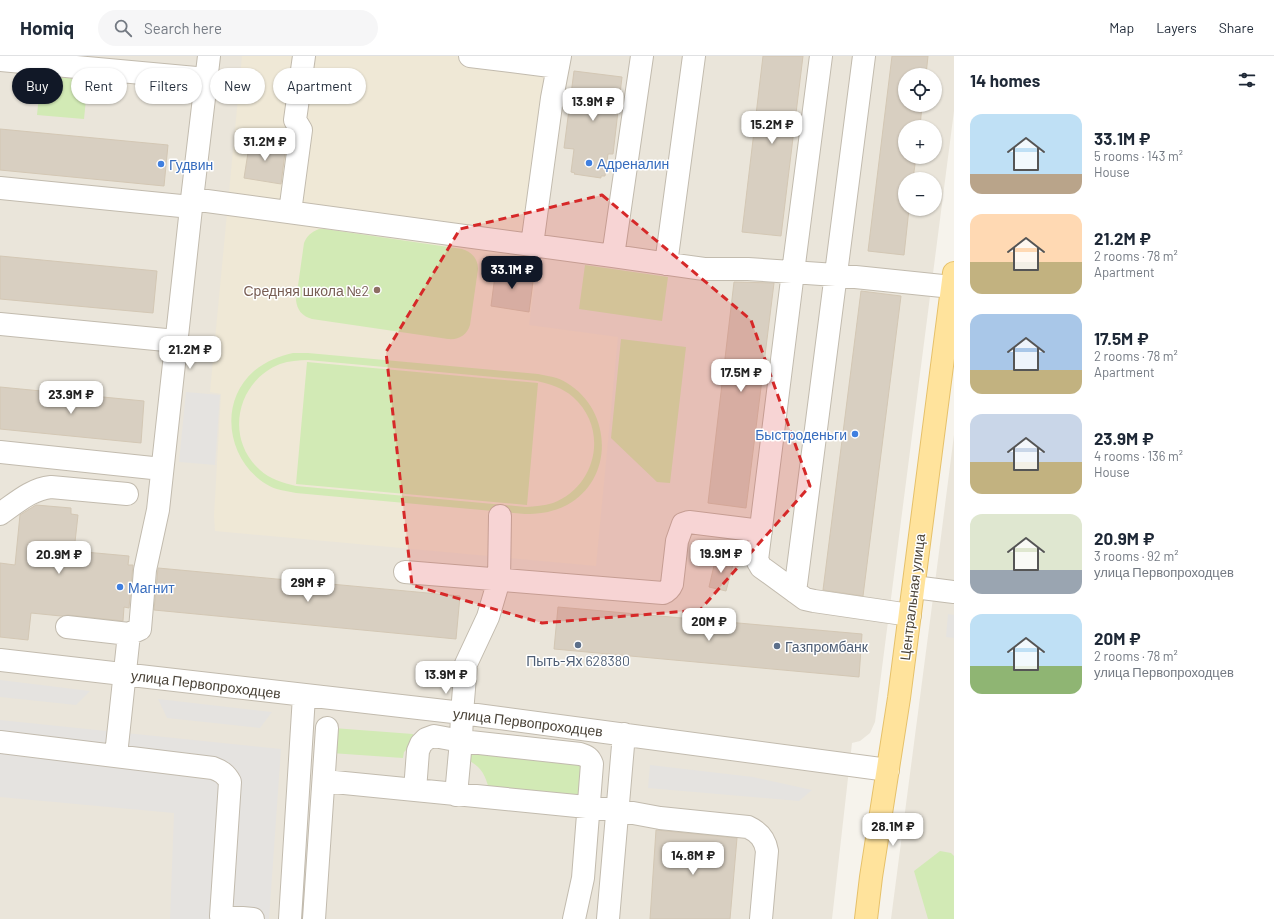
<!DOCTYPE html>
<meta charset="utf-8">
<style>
body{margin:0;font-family:Barlow,sans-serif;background:#f6f6f7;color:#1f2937;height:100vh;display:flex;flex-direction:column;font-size:15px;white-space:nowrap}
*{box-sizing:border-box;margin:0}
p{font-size:13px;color:#747a83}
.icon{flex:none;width:22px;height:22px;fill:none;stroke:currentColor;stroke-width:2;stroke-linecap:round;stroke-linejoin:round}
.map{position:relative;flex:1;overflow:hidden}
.sheet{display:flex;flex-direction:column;background:#fff;width:320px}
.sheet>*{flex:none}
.guide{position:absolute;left:12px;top:12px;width:380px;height:36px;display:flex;gap:8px}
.controls{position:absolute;left:898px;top:12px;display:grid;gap:8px}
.controls a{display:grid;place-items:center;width:44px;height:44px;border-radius:50%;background:#fff;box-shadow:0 1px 3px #0004;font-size:20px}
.price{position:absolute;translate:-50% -34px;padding:0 9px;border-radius:8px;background:#fff;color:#222;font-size:13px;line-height:26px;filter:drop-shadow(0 1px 2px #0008)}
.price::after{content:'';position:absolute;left:50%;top:24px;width:12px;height:9px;margin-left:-6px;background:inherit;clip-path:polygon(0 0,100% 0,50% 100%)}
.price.current{background:#111827;color:#fff}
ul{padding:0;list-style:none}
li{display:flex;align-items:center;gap:12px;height:100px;padding:0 16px}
li span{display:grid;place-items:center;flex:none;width:112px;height:80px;border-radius:12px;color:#555}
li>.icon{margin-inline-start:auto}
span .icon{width:48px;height:48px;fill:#fffc;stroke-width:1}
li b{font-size:17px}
h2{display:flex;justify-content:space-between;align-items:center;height:48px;padding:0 16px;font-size:17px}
.pill{padding:0 14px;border-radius:18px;background:#fff;box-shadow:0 1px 3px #0004;font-size:14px;line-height:36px}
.pill.current{background:#111827;color:#fff}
header{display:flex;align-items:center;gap:24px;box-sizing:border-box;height:56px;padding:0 20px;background:#fff;border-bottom:1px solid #e0e1e3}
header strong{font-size:19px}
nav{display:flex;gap:22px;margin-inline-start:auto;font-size:14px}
.search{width:280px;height:36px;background:#f6f6f7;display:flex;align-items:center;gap:10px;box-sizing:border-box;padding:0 14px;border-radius:22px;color:#747a83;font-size:15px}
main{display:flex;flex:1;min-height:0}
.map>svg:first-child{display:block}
.residential{fill:#eae5da;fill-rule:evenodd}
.education{fill:#efe8d6}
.green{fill:#d2eab5;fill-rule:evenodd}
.parking{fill:#e5e3e0}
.building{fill:#d8cfc1;stroke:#d3c7b4}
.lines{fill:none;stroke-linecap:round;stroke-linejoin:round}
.minor-casing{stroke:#c2bbae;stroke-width:24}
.major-casing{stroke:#e6c16a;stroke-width:24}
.minor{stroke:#fff;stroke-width:22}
.major{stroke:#ffe39c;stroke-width:22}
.marked{fill:#d62828;fill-opacity:0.2;stroke:#d62828;stroke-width:3;stroke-dasharray:8 5;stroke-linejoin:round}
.shop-dot{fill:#3f7fe0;stroke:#fff;stroke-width:1.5}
.education-dot{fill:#8d6e63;stroke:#fff;stroke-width:1.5}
.service-dot{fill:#5c6f8a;stroke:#fff;stroke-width:1.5}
.labels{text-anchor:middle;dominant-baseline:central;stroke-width:3;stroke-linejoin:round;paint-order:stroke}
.shop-label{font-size:14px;fill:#366cbe;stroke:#fff;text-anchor:start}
.education-label{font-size:14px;fill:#785e54;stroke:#fff;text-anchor:end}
.street-label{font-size:14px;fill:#4b4439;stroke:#fff}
.service-label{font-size:14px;fill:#4e5e75;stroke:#fff;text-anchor:start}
</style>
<header>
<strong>Homiq</strong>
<div class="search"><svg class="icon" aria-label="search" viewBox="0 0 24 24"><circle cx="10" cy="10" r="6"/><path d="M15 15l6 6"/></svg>Search here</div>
<nav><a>Map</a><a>Layers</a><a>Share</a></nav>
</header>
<main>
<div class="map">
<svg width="954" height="863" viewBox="0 0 954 863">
<rect width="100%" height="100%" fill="#f6f3ec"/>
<path class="residential" d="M 0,0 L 954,0 L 954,55 L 875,666 L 870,677 L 860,685 L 852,687 L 832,863 L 0,863 ZM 905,19 L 935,19 L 935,49 L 905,49 ZM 905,71 L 935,71 L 935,101 L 905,101 ZM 905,123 L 935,123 L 935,153 L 905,153 Z
M 954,379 L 954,863 L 891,863 L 939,496 Z"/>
<path class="education" d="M 242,0 L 570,0 L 565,35 L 561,35 L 529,269 L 618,281 L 596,510 L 215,475 L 214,460 L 221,338 L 210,336 Z"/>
<path class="green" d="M 41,19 L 88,24 L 84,63 L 37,59 Z
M 319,173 L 325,173 L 462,193 C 472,196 478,203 478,213 L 470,269 C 467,279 459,284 448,283 L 312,263 C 302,260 297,254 296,244 L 304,187 C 307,180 311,176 319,173 Z
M 585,209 L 668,221 L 662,265 L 579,253 Z
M 621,283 L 686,291 L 670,427 L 657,426 L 611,382 Z
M 293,297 L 308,297 L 538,318 C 548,320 558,321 567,327 C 612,354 615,423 567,449 C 554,456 540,458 525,458 L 296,437 C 286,435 275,434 266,428 C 227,404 218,346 254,315 C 266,305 279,300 293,297 ZM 308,304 L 537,325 C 550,328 563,332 573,341 C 609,373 597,430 553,447 C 544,450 535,450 526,451 L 296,430 C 283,427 270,423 260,414 C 224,382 237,325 280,308 C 289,305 299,304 308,304 Z
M 307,306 L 538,327 L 527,449 L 296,428 Z
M 333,672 L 413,678 L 413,687 L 404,696 L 403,702 L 331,697 Z
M 468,693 L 581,709 L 578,744 L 489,733 C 485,718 481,711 468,704 Z
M 940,795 L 951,797 L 954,800 L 954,863 L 928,863 L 914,815 Z"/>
<path class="parking" d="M 186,336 L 220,339 L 215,409 L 179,406 Z
M 948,558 L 954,559 L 954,582 L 946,581 Z
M 0,624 L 90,635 L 76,649 L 0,641 Z
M 158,643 L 272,656 L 260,672 L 167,662 Z
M 0,664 L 281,693 L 269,863 L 170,863 L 174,757 L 0,741 Z
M 650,709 L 753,721 L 812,734 L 799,745 L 648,732 Z"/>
<path class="building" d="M 763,0 L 803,0 L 781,180 L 742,176 Z
M 892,0 L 928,0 L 926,19 L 905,19 L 905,49 L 922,49 L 920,71 L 905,71 L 905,101 L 916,101 L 913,123 L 905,123 L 905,153 L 909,153 L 904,199 L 868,195 Z
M 574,15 L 622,21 L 613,98 L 608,98 L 605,120 L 601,120 L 601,122 L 574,118 L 575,117 L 571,116 L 574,93 L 564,92 Z
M 0,73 L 168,89 L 164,130 L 0,114 Z
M 250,84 L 286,89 L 281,128 L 244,122 Z
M 0,200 L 157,215 L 153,257 L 0,243 Z
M 496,212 L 534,218 L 529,256 L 491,250 Z
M 734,226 L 774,227 L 746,452 L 708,447 Z
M 861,235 L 901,240 L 863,540 L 823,534 Z
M 0,331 L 144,345 L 141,387 L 0,373 Z
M 36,449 L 71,452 L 71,458 L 78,459 L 74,495 L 129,500 L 128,509 L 133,509 L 129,552 L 124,551 L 123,565 L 68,559 L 61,560 L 31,557 L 28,584 L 0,581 L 0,507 L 15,509 L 20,459 Z
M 716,501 L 734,505 L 726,535 L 709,531 Z
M 158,512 L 460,540 L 456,583 L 154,554 Z
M 558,551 L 862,578 L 859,621 L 554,593 Z
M 656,774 L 737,782 L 730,863 L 650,863 Z"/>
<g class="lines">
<defs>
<path id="minor" d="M 470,0 L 558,11
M 821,0 L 793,216 L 757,504 L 761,511 L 805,543 L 814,545 L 910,559
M 0,4 L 207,23
M 0,132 L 191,151
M 192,143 L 613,200 L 642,0
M 290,156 L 301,74 L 295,64 L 304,0
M 532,189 L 552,42 L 560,0
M 613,200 L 704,213 L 748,213 L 836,219 L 952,231
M 666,208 L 694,0
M 0,268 L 176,285
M 0,396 L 162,413
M 0,458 C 16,447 31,433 51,431 L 127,438
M 405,516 L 663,537 C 668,535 670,533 672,528 L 677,485 L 683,468 L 689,466 L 761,475
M 914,531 L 954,536
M 795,536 L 864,0
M 67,571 L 129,578
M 0,604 L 462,657 L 888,714
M 0,686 L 213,712 C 221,715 226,718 230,726 L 221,860 L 253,863
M 116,699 L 129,578 L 140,573 L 145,514 L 158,454 L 192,143 L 209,0
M 324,725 L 617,754 L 660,762 L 748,771 C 759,776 765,783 767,795 L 761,863
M 415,734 L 418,695 L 421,688 L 426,683 L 434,680 L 461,685 L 580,698 C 587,700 590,702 592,708 L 583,822 L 574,863
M 456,739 L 461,685 L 462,657 L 466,608 L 488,561 L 499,524 L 500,460
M 290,863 L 304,640
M 314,863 L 327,672
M 608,863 L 624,678"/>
<path id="major" d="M 866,863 L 871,821 L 899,642 L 954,217"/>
</defs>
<use href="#minor" class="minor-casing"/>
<use href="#major" class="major-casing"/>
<use href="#minor" class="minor"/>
<use href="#major" class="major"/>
</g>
<path class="marked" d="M 602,139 L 751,264 L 810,430 L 700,554 L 542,567 L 412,529 L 386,296 L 460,173 Z"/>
<g class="shop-dot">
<circle cx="589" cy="107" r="4"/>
<circle cx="161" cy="108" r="4"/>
<circle cx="855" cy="378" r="4"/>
<circle cx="120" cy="531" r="4"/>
</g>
<circle class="education-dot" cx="377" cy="234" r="4"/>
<g class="service-dot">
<circle cx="578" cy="589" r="4"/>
<circle cx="777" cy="590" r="4"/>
</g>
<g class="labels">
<g class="shop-label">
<text x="597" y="107">Адреналин</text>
<text x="169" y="108">Гудвин</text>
<text x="847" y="378" text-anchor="end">Быстроденьги</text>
<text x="128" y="531">Магнит</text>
</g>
<g class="education-label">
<text x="369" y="234">Средняя школа №2</text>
</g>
<g class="street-label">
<text transform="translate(912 541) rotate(-83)">Центральная улица</text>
<text transform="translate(206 628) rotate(7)">улица Первопроходцев</text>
<text transform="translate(528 666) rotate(7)">улица Первопроходцев</text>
</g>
<g class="service-label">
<text x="785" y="590">Газпромбанк</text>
<text x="578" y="604" text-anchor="middle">Пыть-Ях 628380</text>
</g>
</g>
</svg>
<div class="controls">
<a><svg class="icon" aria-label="locate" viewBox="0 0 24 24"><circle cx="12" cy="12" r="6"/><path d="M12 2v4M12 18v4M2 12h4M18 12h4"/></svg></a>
<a>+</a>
<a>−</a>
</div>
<b class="price" style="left:593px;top:66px">13.9M ₽</b>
<b class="price" style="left:772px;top:89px">15.2M ₽</b>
<b class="price" style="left:265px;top:106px">31.2M ₽</b>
<b class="price current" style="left:512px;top:234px">33.1M ₽</b>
<b class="price" style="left:190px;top:314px">21.2M ₽</b>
<b class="price" style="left:741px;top:337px">17.5M ₽</b>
<b class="price" style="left:71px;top:359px">23.9M ₽</b>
<b class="price" style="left:721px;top:518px">19.9M ₽</b>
<b class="price" style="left:59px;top:519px">20.9M ₽</b>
<b class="price" style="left:308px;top:547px">29M ₽</b>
<b class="price" style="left:709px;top:586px">20M ₽</b>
<b class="price" style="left:446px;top:639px">13.9M ₽</b>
<b class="price" style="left:893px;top:791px">28.1M ₽</b>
<b class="price" style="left:693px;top:820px">14.8M ₽</b>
<div class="guide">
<a class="pill current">Buy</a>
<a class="pill">Rent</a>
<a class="pill">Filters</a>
<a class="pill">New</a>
<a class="pill">Apartment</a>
</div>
</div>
<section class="sheet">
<h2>14 homes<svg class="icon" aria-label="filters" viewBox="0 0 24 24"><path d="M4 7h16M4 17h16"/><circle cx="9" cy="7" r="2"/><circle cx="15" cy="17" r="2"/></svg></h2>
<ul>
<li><span style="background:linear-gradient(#bfe0f5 75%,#b9a48a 0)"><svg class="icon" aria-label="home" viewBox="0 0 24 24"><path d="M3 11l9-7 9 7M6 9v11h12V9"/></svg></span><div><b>33.1M ₽</b><p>5 rooms · 143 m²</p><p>House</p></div></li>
<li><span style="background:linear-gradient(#ffd9b3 60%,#c2b280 0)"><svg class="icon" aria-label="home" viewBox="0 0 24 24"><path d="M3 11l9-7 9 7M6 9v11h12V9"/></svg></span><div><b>21.2M ₽</b><p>2 rooms · 78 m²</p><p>Apartment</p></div></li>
<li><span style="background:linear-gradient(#a9c7e8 70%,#c2b280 0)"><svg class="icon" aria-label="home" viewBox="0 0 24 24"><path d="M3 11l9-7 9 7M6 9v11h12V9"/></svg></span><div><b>17.5M ₽</b><p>2 rooms · 78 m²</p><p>Apartment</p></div></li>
<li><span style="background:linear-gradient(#c9d6e8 60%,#c2b280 0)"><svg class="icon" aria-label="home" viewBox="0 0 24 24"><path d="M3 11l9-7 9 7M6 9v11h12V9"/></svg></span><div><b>23.9M ₽</b><p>4 rooms · 136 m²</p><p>House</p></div></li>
<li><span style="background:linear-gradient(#dfe7d0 70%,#9aa5b1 0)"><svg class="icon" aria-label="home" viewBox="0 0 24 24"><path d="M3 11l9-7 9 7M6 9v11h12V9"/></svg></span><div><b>20.9M ₽</b><p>3 rooms · 92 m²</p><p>улица Первопроходцев</p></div></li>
<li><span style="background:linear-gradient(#bfe0f5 65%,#8fb573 0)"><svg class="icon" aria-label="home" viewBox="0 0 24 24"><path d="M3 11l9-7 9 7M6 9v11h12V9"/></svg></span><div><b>20M ₽</b><p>2 rooms · 78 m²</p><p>улица Первопроходцев</p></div></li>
</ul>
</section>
</main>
